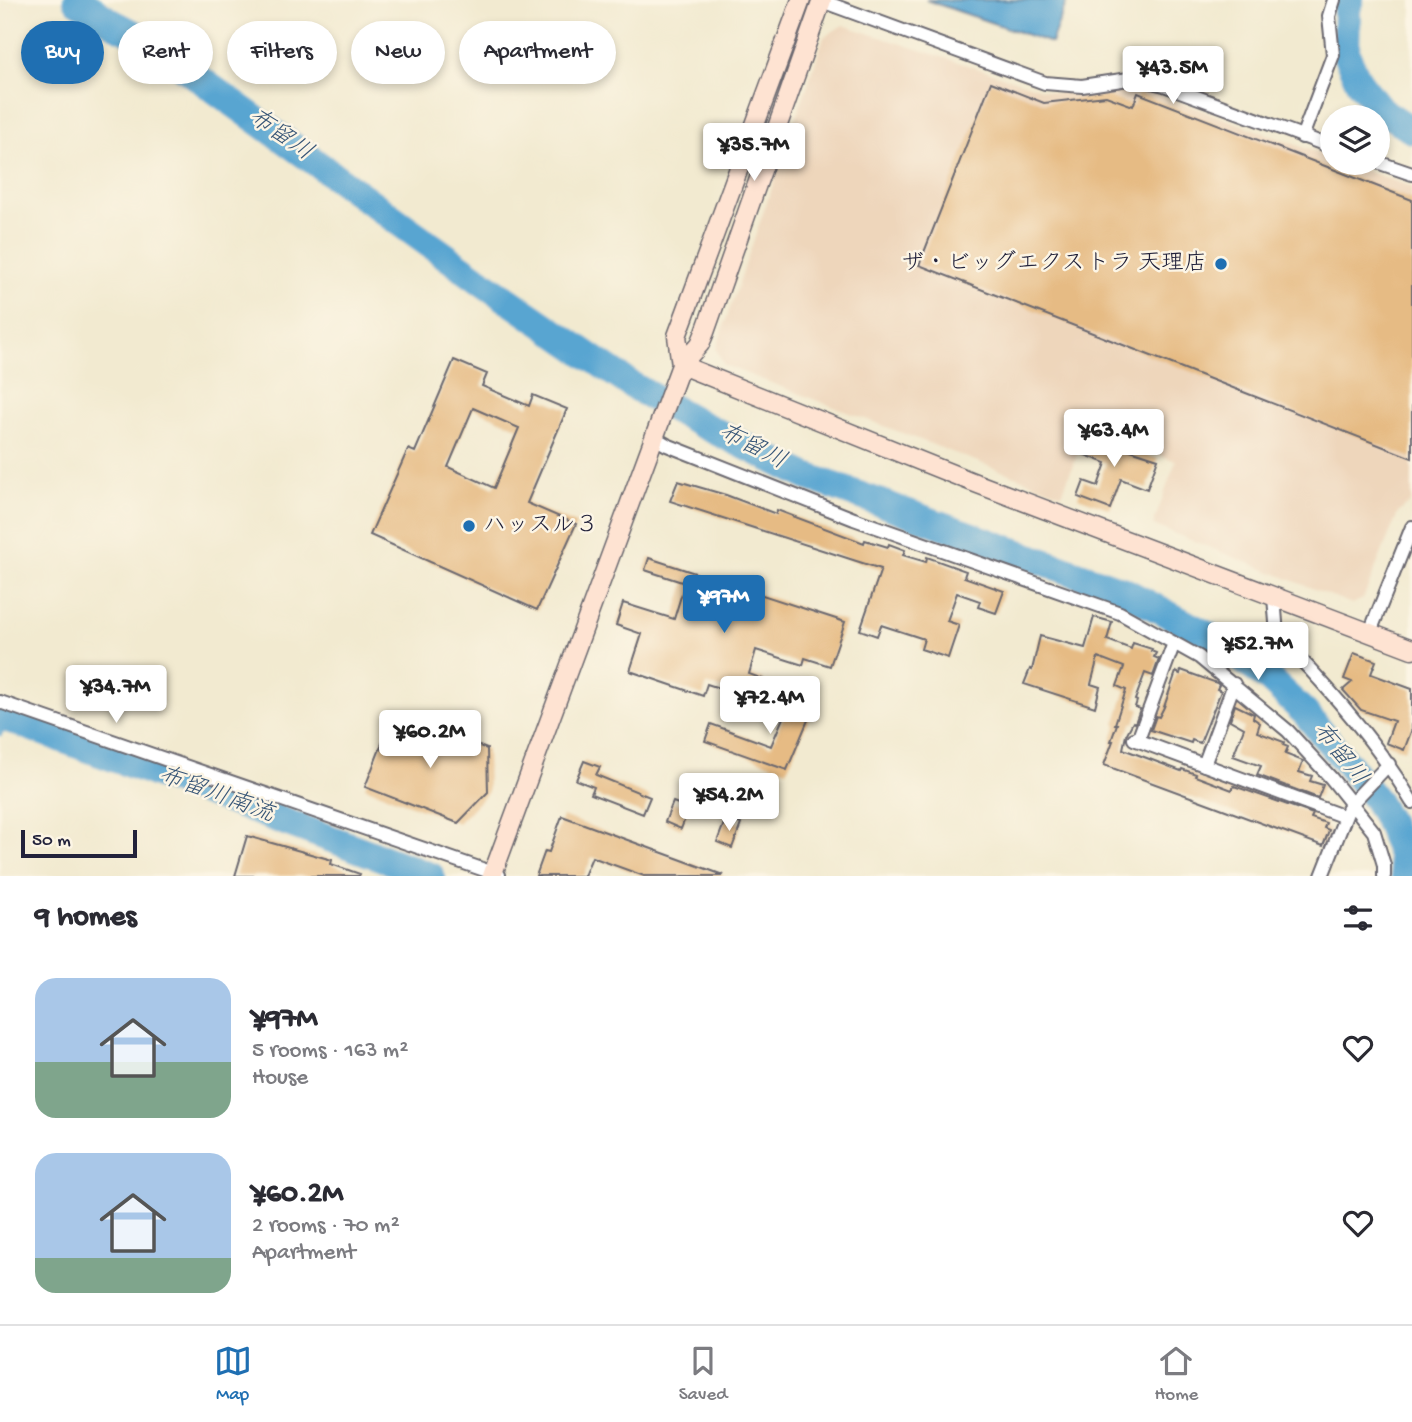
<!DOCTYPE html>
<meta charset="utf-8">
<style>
body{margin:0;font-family:"Gochi Hand","Klee One",sans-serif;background:#f7f7f7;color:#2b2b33;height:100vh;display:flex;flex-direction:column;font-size:26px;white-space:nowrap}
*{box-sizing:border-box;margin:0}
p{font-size:23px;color:#7c7c81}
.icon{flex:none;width:38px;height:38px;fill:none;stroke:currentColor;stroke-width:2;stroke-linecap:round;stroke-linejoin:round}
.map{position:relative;height:876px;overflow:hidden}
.details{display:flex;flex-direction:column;background:#fff;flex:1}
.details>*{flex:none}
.banner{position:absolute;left:21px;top:21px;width:700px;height:63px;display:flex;gap:14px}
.fabs{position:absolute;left:1320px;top:105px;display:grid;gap:14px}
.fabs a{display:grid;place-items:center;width:70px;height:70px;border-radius:50%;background:#fff;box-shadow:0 4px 10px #0003;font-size:35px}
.scale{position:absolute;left:21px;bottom:18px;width:116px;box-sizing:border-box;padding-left:7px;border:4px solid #22223b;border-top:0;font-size:19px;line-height:24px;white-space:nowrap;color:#22223b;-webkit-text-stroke:5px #fcf5e5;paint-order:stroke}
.price{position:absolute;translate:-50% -60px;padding:0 16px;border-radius:7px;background:#fff;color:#222;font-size:23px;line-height:46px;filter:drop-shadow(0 2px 4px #0008)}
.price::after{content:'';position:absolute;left:50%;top:42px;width:21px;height:16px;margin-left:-10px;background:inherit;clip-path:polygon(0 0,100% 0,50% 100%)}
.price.on{background:#1f6fb2;color:#fff}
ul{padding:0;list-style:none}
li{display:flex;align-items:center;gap:21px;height:175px;padding:0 35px}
li span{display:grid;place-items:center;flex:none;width:196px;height:140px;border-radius:21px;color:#555}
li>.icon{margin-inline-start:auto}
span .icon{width:84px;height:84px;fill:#fffc;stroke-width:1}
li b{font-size:30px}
h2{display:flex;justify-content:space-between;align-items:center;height:84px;padding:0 35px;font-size:30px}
.chip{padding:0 24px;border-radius:32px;background:#fff;box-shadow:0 4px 10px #0003;font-size:24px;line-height:63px}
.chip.on{background:#1f6fb2;color:#fff}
.menu{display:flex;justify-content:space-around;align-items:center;height:98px;border-top:2px solid #e1e1e2;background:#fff;font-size:19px;color:#7c7c81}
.menu a{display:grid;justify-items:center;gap:4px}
.menu .on{color:#1f6fb2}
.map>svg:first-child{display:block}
.built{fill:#eed6bb}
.water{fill:#59a5d1;stroke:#3e6486;stroke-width:2}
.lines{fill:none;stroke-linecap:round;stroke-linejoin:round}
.stream{stroke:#59a5d1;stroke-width:4.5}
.river{stroke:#59a5d1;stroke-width:28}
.building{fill:#e6bb84;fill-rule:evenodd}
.street-casing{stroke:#6b686f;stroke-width:16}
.secondary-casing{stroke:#6b686f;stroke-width:21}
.street{stroke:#fff;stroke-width:12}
.secondary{stroke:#fee3d2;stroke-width:18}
.poi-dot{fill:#1f6fb2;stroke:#fcf5e5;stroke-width:2.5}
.labels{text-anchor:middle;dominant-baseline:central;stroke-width:5;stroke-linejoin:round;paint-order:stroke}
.poi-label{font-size:23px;fill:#22223b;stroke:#fcf5e5;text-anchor:end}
.water-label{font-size:24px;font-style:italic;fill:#385677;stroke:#fcf5e5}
</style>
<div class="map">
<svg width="1412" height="876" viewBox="0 0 1412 876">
<rect width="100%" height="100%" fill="#fcf5e5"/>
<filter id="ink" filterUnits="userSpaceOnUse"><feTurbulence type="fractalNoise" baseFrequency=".0143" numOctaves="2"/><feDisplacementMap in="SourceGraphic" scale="14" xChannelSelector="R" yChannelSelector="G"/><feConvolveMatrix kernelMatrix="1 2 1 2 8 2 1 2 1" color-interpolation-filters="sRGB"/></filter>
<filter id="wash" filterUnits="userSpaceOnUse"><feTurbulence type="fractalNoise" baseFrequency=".00686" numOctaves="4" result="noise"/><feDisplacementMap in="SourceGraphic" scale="28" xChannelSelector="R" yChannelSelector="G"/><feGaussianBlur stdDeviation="1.57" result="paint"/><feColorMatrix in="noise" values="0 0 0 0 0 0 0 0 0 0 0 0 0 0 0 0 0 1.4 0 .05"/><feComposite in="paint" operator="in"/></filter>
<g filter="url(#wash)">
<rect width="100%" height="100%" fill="#f2ead0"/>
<path class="built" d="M 843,25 L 1054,93 L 1145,90 L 1332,158 L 1332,163 L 1344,163 L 1412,187 L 1412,501 L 1398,513 L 1363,599 L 1352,604 L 1153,525 L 1176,461 L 1087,429 L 1062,494 L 724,365 L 716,349 L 824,37 Z"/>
<path class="water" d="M 926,0 L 1067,0 L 1051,43 Z"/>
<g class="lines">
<path class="stream" d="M 0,734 L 6,718"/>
<path class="river" d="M 77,0 L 113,23 L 144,39 L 486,285 L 633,386 L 699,423 L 806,476 L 1124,591 L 1213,638 L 1270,680 L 1305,713 L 1354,772 L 1375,799 L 1388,821 L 1400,852 L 1405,876
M 1350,0 L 1347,9 L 1346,54 L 1359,82 L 1381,110 L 1412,130
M 0,716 L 431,876"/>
</g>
<g id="blocks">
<path class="building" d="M 991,82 L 1044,103 L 1106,96 L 1133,106 L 1138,93 L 1412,200 L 1412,458 L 919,265 Z
M 454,360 L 487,374 L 482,386 L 529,406 L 533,395 L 567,409 L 527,503 L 576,524 L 537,610 L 370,535 L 408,449 L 415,452 ZM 473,408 L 519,428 L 494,488 L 448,467 Z
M 1088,430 L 1110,439 L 1109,443 L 1158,459 L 1147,489 L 1121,479 L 1110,509 L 1078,497 L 1084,481 L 1098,486 L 1106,463 L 1080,453 Z
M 678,481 L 726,495 L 776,514 L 777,510 L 864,543 L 865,540 L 888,547 L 889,544 L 905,550 L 903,555 L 926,562 L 927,557 L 966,571 L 964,577 L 1004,591 L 996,613 L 978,607 L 980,601 L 957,593 L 947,621 L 959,625 L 948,658 L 921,649 L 924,639 L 881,625 L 877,636 L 860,630 L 881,569 L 670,501 Z
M 649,558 L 845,622 L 830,666 L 805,658 L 803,665 L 756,650 L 749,674 L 763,679 L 756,700 L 707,684 L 703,696 L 630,671 L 642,634 L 616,625 L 623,603 L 674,619 L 685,583 L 645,570 Z
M 1094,617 L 1112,622 L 1107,640 L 1131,649 L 1133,643 L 1152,649 L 1151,651 L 1156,653 L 1154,657 L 1159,659 L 1153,676 L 1145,673 L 1135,700 L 1137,701 L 1135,707 L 1140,709 L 1135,723 L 1133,722 L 1126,735 L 1123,749 L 1181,771 L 1182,769 L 1196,774 L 1195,776 L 1232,790 L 1234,786 L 1313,814 L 1311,818 L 1326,823 L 1324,828 L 1329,830 L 1323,846 L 1104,765 L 1113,741 L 1111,741 L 1117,724 L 1115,724 L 1126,690 L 1117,686 L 1124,667 L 1098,657 L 1091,684 L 1100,687 L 1095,707 L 1024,684 L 1030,669 L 1032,670 L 1040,636 L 1085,648 Z
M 1354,653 L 1376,661 L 1371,674 L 1412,689 L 1412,729 L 1404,750 L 1386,743 L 1394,721 L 1361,710 L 1343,690 L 1352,682 L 1344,679 Z
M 1181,670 L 1217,683 L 1219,685 L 1217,689 L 1221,691 L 1200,743 L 1192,740 L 1191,743 L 1151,730 L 1156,716 L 1159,717 L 1164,707 L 1176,672 L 1180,674 Z
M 794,692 L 816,701 L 787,770 L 705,741 L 711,724 L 771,746 Z
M 1235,705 L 1254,714 L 1253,718 L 1260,723 L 1257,732 L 1284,742 L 1283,745 L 1288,747 L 1285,754 L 1303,761 L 1299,772 L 1312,776 L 1310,781 L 1323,785 L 1318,798 L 1257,775 L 1261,766 L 1233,756 L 1244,728 L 1230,720 Z
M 394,713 L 487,749 L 488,792 L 458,823 L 365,787 Z
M 584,761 L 600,767 L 596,775 L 650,797 L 643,814 L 591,794 L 594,787 L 576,780 Z
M 673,802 L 689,808 L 681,829 L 665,822 Z
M 562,816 L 723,875 L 722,876 L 644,876 L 592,857 L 584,876 L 536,876 L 545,851 L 549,852 Z
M 726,818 L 741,824 L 732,848 L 717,842 Z
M 247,836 L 332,860 L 331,864 L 360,874 L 359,876 L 235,876 Z"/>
</g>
</g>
<g filter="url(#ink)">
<use href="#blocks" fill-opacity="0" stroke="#6b686f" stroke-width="2"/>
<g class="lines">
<defs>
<path id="street" d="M 819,0 L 1045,83 L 1082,86 L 1135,78 L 1164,85 L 1332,147
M 1302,137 L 1333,55 L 1329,16 L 1334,0
M 1377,162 L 1412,174
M 655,438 L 667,445 L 854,519 L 1120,613 L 1199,657 L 1288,731 L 1331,778 L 1374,832 L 1384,865 L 1384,876
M 1274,597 L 1277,635 C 1326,684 1377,743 1412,802
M 1370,632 L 1412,527
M 0,702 L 499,875
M 1134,739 L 1345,817
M 1138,740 L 1174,643
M 1204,765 L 1234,684
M 1322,876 L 1350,805 L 1389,764"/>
<path id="secondary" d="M 681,365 L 970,481 L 1412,649
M 681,365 L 677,336 L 801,0
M 492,876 L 681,365 L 700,344 L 705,332 L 822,0"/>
</defs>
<use href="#street" class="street-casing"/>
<use href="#secondary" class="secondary-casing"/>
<use href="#street" class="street"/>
<use href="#secondary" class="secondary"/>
</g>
</g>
<g class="poi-dot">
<circle cx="1221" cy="264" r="7"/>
<circle cx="469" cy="526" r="7"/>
</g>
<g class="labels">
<g class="poi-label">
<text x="1207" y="264">ザ・ビッグエクストラ 天理店</text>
<text x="483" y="526" text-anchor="start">ハッスル３</text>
</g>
<g class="water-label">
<text transform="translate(280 136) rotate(35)">布留川</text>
<text transform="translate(752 448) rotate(27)">布留川</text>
<text transform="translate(1339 755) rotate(51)">布留川</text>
<text transform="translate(216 796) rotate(20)">布留川南流</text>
</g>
</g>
</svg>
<div class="fabs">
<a><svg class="icon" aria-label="layers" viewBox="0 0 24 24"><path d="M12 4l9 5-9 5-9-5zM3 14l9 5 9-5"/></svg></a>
</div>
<div class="scale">50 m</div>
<b class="price" style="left:1173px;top:106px">¥43.5M</b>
<b class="price" style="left:754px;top:183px">¥35.7M</b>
<b class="price" style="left:1114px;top:469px">¥63.4M</b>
<b class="price on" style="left:724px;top:635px">¥97M</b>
<b class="price" style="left:1258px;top:682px">¥52.7M</b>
<b class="price" style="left:116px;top:725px">¥34.7M</b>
<b class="price" style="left:770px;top:736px">¥72.4M</b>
<b class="price" style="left:430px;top:770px">¥60.2M</b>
<b class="price" style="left:729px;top:833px">¥54.2M</b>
<div class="banner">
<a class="chip on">Buy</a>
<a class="chip">Rent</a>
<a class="chip">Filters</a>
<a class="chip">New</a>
<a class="chip">Apartment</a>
</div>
</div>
<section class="details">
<h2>9 homes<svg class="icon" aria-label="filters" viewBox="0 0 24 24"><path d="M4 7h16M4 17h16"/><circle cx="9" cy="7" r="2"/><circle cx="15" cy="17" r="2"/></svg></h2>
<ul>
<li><span style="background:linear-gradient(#a9c7e8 60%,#7fa58c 0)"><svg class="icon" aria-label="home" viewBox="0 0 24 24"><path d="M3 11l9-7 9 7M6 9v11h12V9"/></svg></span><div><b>¥97M</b><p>5 rooms · 163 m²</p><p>House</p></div><svg class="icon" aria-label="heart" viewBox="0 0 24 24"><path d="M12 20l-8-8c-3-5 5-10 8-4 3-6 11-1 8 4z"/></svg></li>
<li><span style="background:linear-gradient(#a9c7e8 75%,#7fa58c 0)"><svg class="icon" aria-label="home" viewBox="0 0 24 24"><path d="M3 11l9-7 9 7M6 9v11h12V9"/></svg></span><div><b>¥60.2M</b><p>2 rooms · 70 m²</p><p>Apartment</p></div><svg class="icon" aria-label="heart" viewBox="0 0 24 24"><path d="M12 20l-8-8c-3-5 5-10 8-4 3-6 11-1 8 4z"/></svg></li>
</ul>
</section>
<nav class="menu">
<a class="on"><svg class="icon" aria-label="map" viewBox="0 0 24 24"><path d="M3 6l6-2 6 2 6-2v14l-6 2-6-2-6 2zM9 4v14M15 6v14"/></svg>Map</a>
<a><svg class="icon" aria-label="saved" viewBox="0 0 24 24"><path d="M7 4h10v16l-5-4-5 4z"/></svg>Saved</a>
<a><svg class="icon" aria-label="home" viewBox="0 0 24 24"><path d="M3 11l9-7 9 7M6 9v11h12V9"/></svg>Home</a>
</nav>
